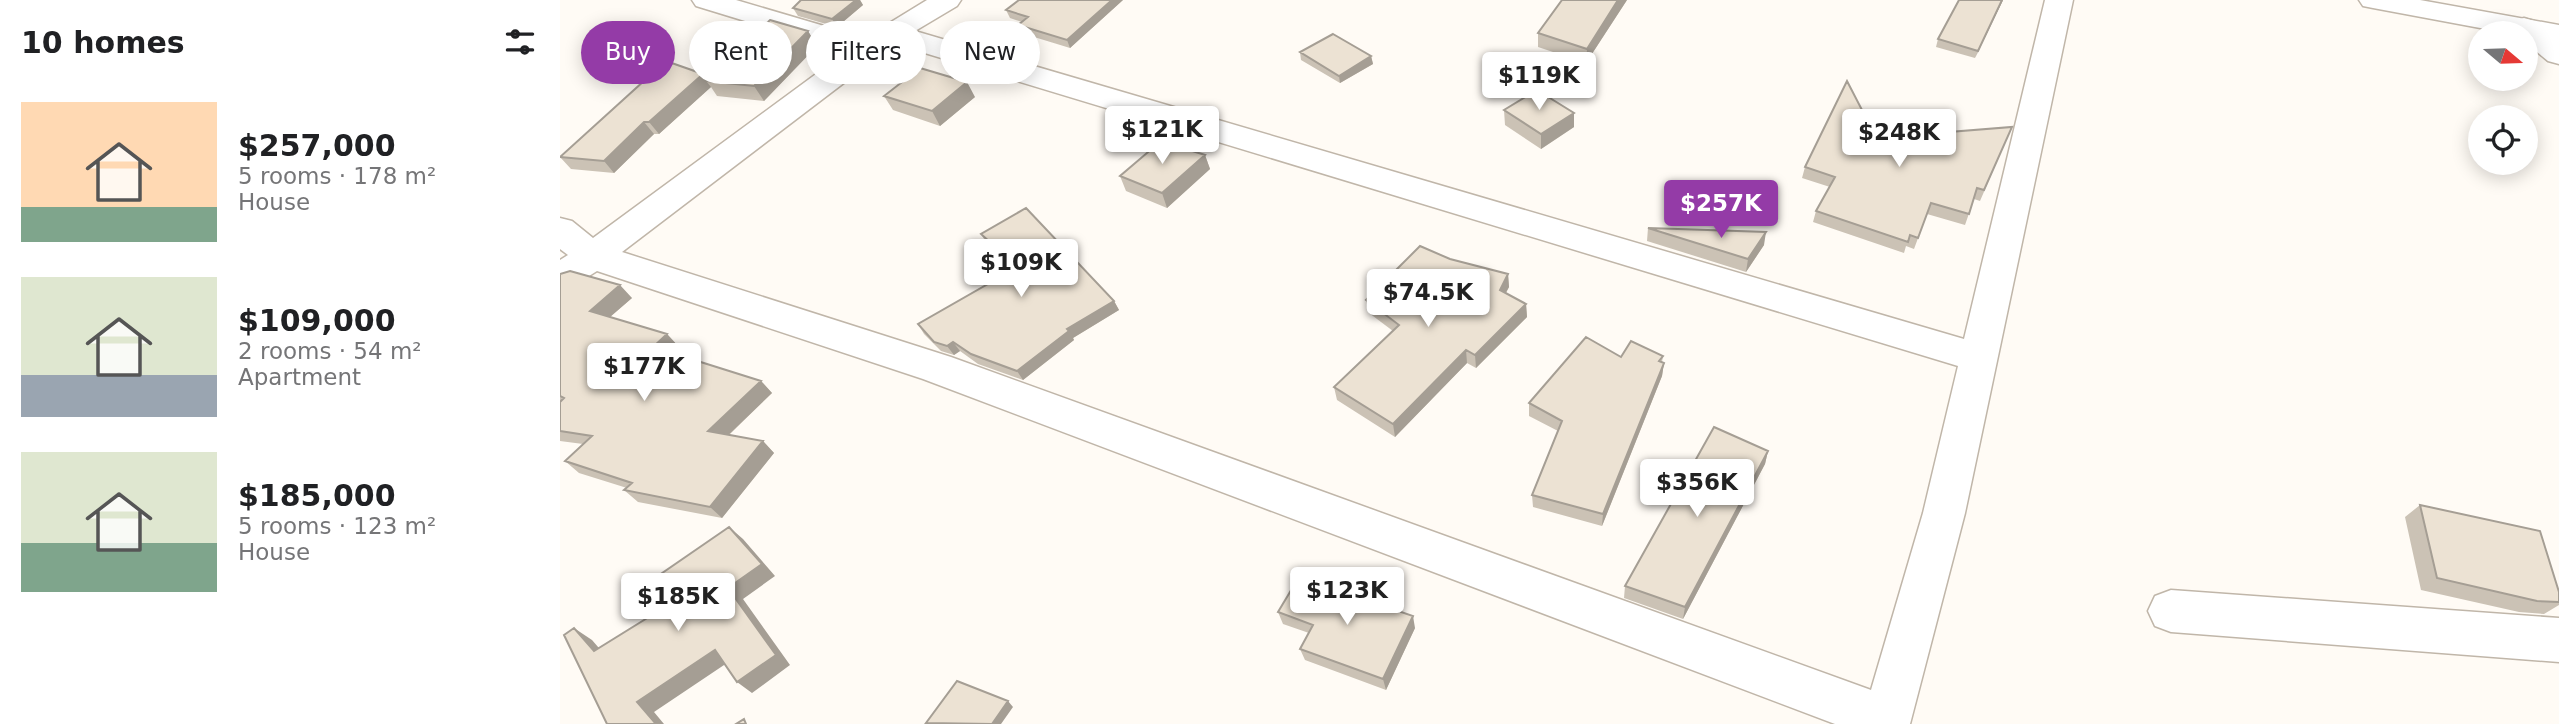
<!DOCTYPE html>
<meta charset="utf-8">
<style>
body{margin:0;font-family:"DejaVu Sans",sans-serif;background:#f6f6f6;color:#202124;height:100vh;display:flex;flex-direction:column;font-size:26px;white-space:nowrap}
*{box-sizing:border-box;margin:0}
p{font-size:23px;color:#757577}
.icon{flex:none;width:38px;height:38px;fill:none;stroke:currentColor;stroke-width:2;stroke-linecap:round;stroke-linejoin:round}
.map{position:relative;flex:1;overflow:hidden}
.side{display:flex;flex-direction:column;background:#fff;width:560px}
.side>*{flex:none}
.banner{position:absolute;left:21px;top:21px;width:665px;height:63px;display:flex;gap:14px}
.needle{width:46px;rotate:109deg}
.fabs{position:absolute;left:1908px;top:21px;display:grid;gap:14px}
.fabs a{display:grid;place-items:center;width:70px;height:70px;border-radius:50%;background:#fff;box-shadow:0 4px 18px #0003;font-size:35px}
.price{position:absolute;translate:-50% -60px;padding:0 16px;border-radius:7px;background:#fff;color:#222;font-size:23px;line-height:46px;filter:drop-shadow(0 2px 4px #0008)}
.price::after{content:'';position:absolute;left:50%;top:42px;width:21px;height:16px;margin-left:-10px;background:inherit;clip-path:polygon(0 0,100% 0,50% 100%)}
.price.active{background:#943ba7;color:#fff}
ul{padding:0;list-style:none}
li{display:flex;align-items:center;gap:21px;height:175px;padding:0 21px}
li span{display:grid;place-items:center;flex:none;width:196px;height:140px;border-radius:0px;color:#555}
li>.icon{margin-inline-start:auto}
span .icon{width:84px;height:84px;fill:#fffc;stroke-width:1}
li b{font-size:30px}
h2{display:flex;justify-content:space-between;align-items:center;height:84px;padding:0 21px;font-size:30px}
.tag{padding:0 24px;border-radius:32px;background:#fff;box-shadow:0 4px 18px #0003;font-size:24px;line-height:63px}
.tag.active{background:#943ba7;color:#fff}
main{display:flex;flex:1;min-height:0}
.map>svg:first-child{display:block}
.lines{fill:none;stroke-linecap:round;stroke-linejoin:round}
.minor-casing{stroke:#c0b6a9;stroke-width:3}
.secondary-casing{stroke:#c0b6a9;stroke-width:3}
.minor{fill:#fff;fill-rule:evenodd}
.secondary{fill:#fff;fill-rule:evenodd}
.wall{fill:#cbc2b5}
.shaded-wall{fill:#a59e94}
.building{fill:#ece2d3;stroke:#a59e94;stroke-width:2}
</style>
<main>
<section class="side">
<h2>10 homes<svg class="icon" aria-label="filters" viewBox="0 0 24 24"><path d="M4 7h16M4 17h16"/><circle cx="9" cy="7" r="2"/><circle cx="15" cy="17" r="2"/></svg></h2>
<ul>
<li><span style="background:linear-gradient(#ffd9b3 75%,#7fa58c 0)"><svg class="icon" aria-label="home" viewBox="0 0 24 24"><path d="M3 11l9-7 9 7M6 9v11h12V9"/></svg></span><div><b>$257,000</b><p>5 rooms · 178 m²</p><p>House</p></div></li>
<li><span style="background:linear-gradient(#dfe7d0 70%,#9aa5b1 0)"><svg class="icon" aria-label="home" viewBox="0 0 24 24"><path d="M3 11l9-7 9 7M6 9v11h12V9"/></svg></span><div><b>$109,000</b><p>2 rooms · 54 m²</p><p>Apartment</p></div></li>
<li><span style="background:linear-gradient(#dfe7d0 65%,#7fa58c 0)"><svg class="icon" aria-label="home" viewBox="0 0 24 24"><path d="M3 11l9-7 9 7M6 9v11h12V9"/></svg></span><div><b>$185,000</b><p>5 rooms · 123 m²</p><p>House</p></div></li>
</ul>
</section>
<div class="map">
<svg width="1999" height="724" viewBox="0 0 1999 724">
<rect width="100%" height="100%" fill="#fffbf5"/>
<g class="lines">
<defs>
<path id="minor" d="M 132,0 L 176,0 L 305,38 L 367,0 L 401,0 L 397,6 L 355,31 L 1404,339 L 1485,0 L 1513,0 L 1405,513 L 1350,724 L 1275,724 L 363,379 L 37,271 L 13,286 L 0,290 L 0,260 L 8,255 L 0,249 L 0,218 L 12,221 L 33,238 L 286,52 L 136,6 ZM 335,44 L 1398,366 L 1363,513 L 1311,690 L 391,357 L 62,252 Z
M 1964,18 L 1974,21 L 1999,40 L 1999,64 L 1988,61 L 1965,42 L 1965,33 L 1954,33 L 1949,27 L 1954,21 Z
M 1611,590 L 1999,618 L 1999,662 L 1611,632 L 1595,626 L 1588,611 L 1595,596 Z"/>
<path id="secondary" d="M 1799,0 L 1860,0 L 1999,25 L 1999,43 L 1965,37 L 1965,33 L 1947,33 L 1813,8 L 1803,6 Z"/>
</defs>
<use href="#minor" class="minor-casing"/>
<use href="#secondary" class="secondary-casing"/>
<use href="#minor" class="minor"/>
<use href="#secondary" class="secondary"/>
</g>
<path class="wall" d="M 241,0 L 300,0 L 303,5 L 277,27 L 238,16 L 233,8 Z
M 563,0 L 510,48 L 461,33 L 458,25 L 462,22 L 450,18 L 446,10 Z
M 1067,0 L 1026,63 L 978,47 L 978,33 Z
M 1443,0 L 1415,58 L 1376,47 L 1378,39 Z
M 248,31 L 257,46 L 204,101 L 157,96 L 151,87 L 99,134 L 94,134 L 54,173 L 11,169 L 0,157 L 143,74 L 148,80 Z
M 740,52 L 811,56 L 813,64 L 780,83 L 741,60 Z
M 324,96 L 415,97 L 380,126 L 333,110 Z
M 944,110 L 1014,127 L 981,149 L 945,125 Z
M 1303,112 L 1351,126 L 1348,135 L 1452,127 L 1420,201 L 1414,199 L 1405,225 L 1367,214 L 1354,249 L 1346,246 L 1344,253 L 1253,222 L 1256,211 L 1270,187 L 1242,178 L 1245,167 Z
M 645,155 L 650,169 L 607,208 L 566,191 L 560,176 Z
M 1088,228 L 1204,245 L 1186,272 L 1087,241 Z
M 421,234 L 554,301 L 559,310 L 513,338 L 514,340 L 463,380 L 418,364 L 400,351 L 394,355 L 381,351 L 364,334 L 358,324 L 446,273 L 443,269 L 450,265 L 427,244 Z
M 890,259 L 948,274 L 949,287 L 946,293 L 966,304 L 967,317 L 916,368 L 907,363 L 835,437 L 777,400 L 774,387 L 833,331 L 809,313 L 806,300 Z
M 0,274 L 72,298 L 50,317 L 107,334 L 119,347 L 112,353 L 201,381 L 212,393 L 169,435 L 203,441 L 214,453 L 162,518 L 78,502 L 64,490 L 67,488 L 19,473 L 5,461 L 23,444 L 0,441 Z
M 1103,356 L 1102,362 L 1104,363 L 1102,376 L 1042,526 L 973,507 L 972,495 L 998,431 L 969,416 L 969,403 L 1061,357 Z
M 1208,451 L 1205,464 L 1123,619 L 1064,598 L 1065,586 Z
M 1860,505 L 1999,602 L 1999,605 L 1984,614 L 1959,612 L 1861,590 L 1845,517 Z
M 718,612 L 855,628 L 826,690 L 745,660 L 740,649 L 749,633 L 723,624 Z"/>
<path class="shaded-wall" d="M 296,0 L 300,0 L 303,5 L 277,27 L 272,19 Z
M 552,0 L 563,0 L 510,48 L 507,40 Z
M 1058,0 L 1067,0 L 1026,63 L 1027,49 Z
M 1442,0 L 1443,0 L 1415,58 L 1418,51 Z
M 248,31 L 257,46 L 204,101 L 194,86 Z
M 811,56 L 813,64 L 780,83 L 779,76 Z
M 143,74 L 149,82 L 146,81 L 151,87 L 99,134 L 89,122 Z
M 407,82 L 415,97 L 380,126 L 372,111 Z
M 1014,113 L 1014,127 L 981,149 L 981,134 Z
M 84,122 L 94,134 L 54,173 L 44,161 Z
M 1351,126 L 1347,137 L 1339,136 Z
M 645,155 L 650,169 L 607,208 L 602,193 Z
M 1206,232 L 1204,245 L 1186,272 L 1188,259 Z
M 948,274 L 949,287 L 940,303 L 940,290 Z
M 60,285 L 72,298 L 43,323 L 30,311 Z
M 554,301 L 559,310 L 513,338 L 514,340 L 463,380 L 457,371 L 507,329 Z
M 966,304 L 967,317 L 916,368 L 915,355 Z
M 107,334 L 119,347 L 105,360 L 93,347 Z
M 393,342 L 400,351 L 394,355 L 387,346 Z
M 906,350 L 907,363 L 835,437 L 833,424 Z
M 1104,363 L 1102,376 L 1042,526 L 1043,514 Z
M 201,381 L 212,393 L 161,442 L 148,431 Z
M 203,441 L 214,453 L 162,518 L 150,507 Z
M 1208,451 L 1205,464 L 1123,619 L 1125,607 Z
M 169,527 L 183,539 L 215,576 L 183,599 L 230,665 L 192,693 L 177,682 L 168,588 Z
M 853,616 L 855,628 L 826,690 L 823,679 Z
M 14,628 L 32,640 L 51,662 L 34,651 Z
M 155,650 L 170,661 L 94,712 L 104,724 L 96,724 L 77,702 Z
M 448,701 L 453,707 L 441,724 L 432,724 Z"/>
<path class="building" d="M 241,0 L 296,0 L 272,19 L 233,8 Z
M 459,0 L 552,0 L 507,40 L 458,25 L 468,17 L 446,10 Z
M 1002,0 L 1058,0 L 1027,49 L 978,33 Z
M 1399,0 L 1442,0 L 1418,51 L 1378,39 Z
M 210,20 L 248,31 L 194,86 L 146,81 Z
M 773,34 L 811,56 L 779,76 L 740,52 Z
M 106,61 L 143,74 L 89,122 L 84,122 L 44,161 L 0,157 Z
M 360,68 L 407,82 L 372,111 L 324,96 Z
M 1287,81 L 1303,112 L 1351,126 L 1339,136 L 1452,127 L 1424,190 L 1417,188 L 1409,214 L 1371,203 L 1358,238 L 1350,235 L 1348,242 L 1256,211 L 1275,177 L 1245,167 Z
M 977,90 L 1014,113 L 981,134 L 944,110 Z
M 601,141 L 645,155 L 602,193 L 560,176 Z
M 466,208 L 554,301 L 507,329 L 509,331 L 457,371 L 411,354 L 393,342 L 387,346 L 374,342 L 358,324 L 447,273 L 443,269 L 453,263 L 421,234 Z
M 1088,228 L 1206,232 L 1188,259 Z
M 860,246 L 890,259 L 948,274 L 940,290 L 966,304 L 915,355 L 906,350 L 833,424 L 774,387 L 839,325 L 806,300 Z
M 10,271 L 60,285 L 30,311 L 107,334 L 93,347 L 201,381 L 148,431 L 203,441 L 150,507 L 64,490 L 72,483 L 5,461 L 32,436 L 0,431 L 0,402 L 4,398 L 0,396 L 0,274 Z
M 1026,337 L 1061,357 L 1071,341 L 1103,356 L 1099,361 L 1104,363 L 1043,514 L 972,495 L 1002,421 L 969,403 Z
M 1154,427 L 1208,451 L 1125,607 L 1065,586 Z
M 1860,505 L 1980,531 L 1999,592 L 1999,602 L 1977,601 L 1877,578 Z
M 169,527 L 202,564 L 168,588 L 216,655 L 177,682 L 155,650 L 77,702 L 96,724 L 47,724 L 4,635 L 14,628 L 34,651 L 113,602 L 95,578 Z
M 739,577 L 853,616 L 823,679 L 740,649 L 753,625 L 718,612 Z
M 397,681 L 448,701 L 432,724 L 366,723 Z
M 184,719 L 186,724 L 176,724 Z"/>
</svg>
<div class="fabs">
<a><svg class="needle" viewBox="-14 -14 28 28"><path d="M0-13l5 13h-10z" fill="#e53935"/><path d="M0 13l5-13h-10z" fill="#757577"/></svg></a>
<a><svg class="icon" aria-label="locate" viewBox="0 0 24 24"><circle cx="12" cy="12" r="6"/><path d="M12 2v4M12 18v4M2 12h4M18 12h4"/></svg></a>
</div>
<b class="price" style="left:979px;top:112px">$119K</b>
<b class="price" style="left:602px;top:166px">$121K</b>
<b class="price" style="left:1339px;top:169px">$248K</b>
<b class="price active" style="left:1161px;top:240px">$257K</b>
<b class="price" style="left:461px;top:299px">$109K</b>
<b class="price" style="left:868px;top:329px">$74.5K</b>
<b class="price" style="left:84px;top:403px">$177K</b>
<b class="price" style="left:1137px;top:519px">$356K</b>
<b class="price" style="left:787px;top:627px">$123K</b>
<b class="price" style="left:118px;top:633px">$185K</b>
<div class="banner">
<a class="tag active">Buy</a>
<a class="tag">Rent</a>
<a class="tag">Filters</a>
<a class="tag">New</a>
</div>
</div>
</main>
